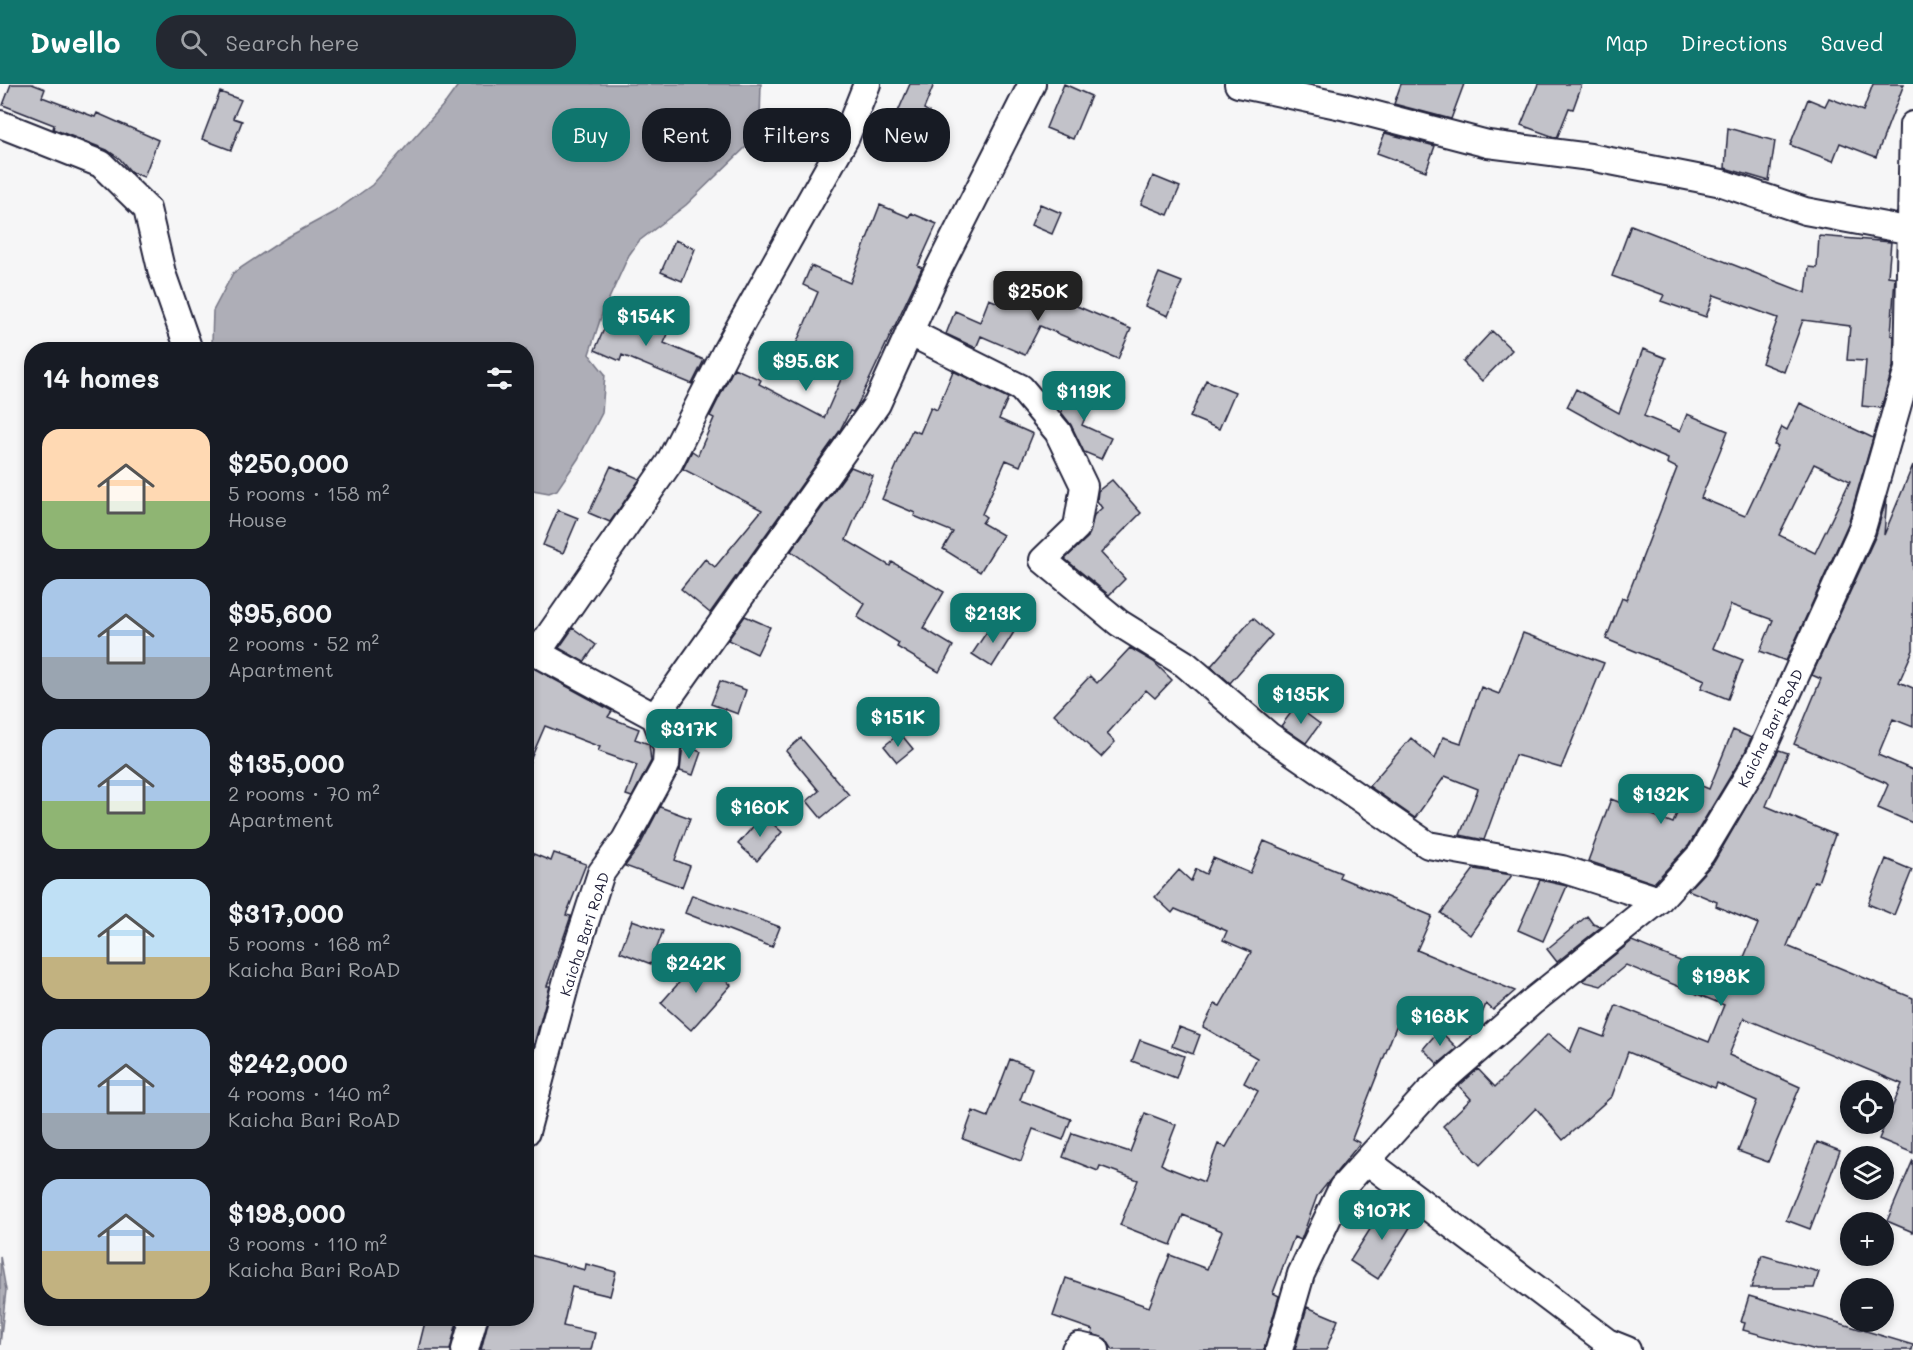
<!DOCTYPE html>
<meta charset="utf-8">
<style>
body{margin:0;font-family:Mali,sans-serif;background:#242831;color:#f1f3f6;height:100vh;display:flex;flex-direction:column;font-size:22px;white-space:nowrap}
*{box-sizing:border-box;margin:0}
p{font-size:20px;color:#9ea1a6}
.icon{flex:none;width:33px;height:33px;fill:none;stroke:currentColor;stroke-width:2;stroke-linecap:round;stroke-linejoin:round}
.map{position:relative;flex:1;overflow:hidden}
.side{position:absolute;left:24px;top:258px;width:510px;height:984px;display:flex;flex-direction:column;background:#171b24;border-radius:24px;box-shadow:0 3px 9px #0003}
.side>*{flex:none}
.top-card{position:absolute;left:552px;top:24px;width:570px;height:54px;display:flex;gap:12px}
.buttons{position:absolute;left:1840px;top:996px;display:grid;gap:12px}
.buttons a{display:grid;place-items:center;width:54px;height:54px;border-radius:50%;background:#171b24;box-shadow:0 3px 9px #0003;font-size:30px}
.price{position:absolute;translate:-50% -51px;padding:0 14px;border-radius:12px;background:#0f766e;color:#fff;font-size:20px;line-height:39px;filter:drop-shadow(0 2px 3px #0008)}
.price::after{content:'';position:absolute;left:50%;top:36px;width:18px;height:14px;margin-left:-9px;background:inherit;clip-path:polygon(0 0,100% 0,50% 100%)}
.price.selected{background:#222;color:#fff}
ul{padding:0;list-style:none}
li{display:flex;align-items:center;gap:18px;height:150px;padding:0 18px}
li span{display:grid;place-items:center;flex:none;width:168px;height:120px;border-radius:18px;color:#555}
li>.icon{margin-inline-start:auto}
span .icon{width:72px;height:72px;fill:#fffc;stroke-width:1}
li b{font-size:26px}
h2{display:flex;justify-content:space-between;align-items:center;height:72px;padding:0 18px;font-size:26px}
.chip{padding:0 21px;border-radius:24px;background:#171b24;box-shadow:0 3px 9px #0003;font-size:21px;line-height:54px}
.chip.selected{background:#0f766e;color:#fff}
header{display:flex;align-items:center;gap:36px;box-sizing:border-box;height:84px;padding:0 30px;background:#0f766e;color:#fff}
header strong{font-size:28px}
nav{display:flex;gap:33px;margin-inline-start:auto;font-size:21px}
.search{width:420px;height:54px;background:#242831;display:flex;align-items:center;gap:15px;box-sizing:border-box;padding:0 21px;border-radius:24px;color:#9ea1a6;font-size:22px}
.map>svg:first-child{display:block}
.water{fill:#aeaeb7;stroke:#767685;stroke-width:1.5}
.building{fill:#c2c2c9;stroke:#22223b;stroke-width:1.5;fill-rule:evenodd}
.lines{fill:none;stroke-linecap:round;stroke-linejoin:round}
.minor-casing{stroke:#22223b;stroke-width:30}
.minor{stroke:#fff;stroke-width:26}
.labels{text-anchor:middle;dominant-baseline:central;stroke-width:6;stroke-linejoin:round;paint-order:stroke}
.street-label{font-size:15px;fill:#22223b;stroke:#fff}
</style>
<header>
<strong>Dwello</strong>
<div class="search"><svg class="icon" aria-label="search" viewBox="0 0 24 24"><circle cx="10" cy="10" r="6"/><path d="M15 15l6 6"/></svg>Search here</div>
<nav><a>Map</a><a>Directions</a><a>Saved</a></nav>
</header>
<div class="map">
<svg width="1913" height="1266" viewBox="0 0 1913 1266">
<rect width="100%" height="100%" fill="#f6f6f7"/>
<filter id="ink" filterUnits="userSpaceOnUse"><feTurbulence type="fractalNoise" baseFrequency=".0167" numOctaves="2"/><feDisplacementMap in="SourceGraphic" scale="12" xChannelSelector="R" yChannelSelector="G"/><feConvolveMatrix kernelMatrix="1 2 1 2 8 2 1 2 1" color-interpolation-filters="sRGB"/></filter>
<g filter="url(#ink)">
<path class="water" d="M 459,0 L 761,0 L 760,36 L 750,59 L 686,121 L 639,157 L 629,171 L 602,230 L 589,270 L 605,290 L 602,329 L 578,375 L 557,406 L 549,409 L 527,405 L 526,266 L 216,266 L 212,258 L 213,227 L 233,189 L 286,154 L 334,128 L 372,101 L 446,18 Z
M 0,1172 L 6,1206 L 0,1261 Z"/>
<path class="building" d="M 11,0 L 32,0 L 45,5 L 42,13 L 95,33 L 97,29 L 158,56 L 144,93 L 131,88 L 120,75 L 107,66 L 53,45 L 54,41 L 3,21 Z
M 910,0 L 934,0 L 924,25 L 929,28 L 919,50 L 893,39 Z
M 1064,0 L 1091,12 L 1073,55 L 1046,44 Z
M 1401,0 L 1464,0 L 1451,35 L 1394,20 Z
M 1538,0 L 1582,0 L 1573,25 L 1569,24 L 1557,54 L 1521,41 Z
M 1873,0 L 1904,0 L 1876,73 L 1840,59 L 1833,77 L 1790,61 L 1808,15 L 1825,22 L 1829,14 L 1863,27 Z
M 220,8 L 241,16 L 233,34 L 242,37 L 231,66 L 202,55 Z
M 1728,44 L 1775,57 L 1769,97 L 1725,84 Z
M 1385,49 L 1435,62 L 1426,87 L 1377,69 Z
M 1153,92 L 1180,103 L 1168,131 L 1141,120 Z
M 1040,120 L 1061,129 L 1052,150 L 1031,141 Z
M 880,121 L 909,133 L 911,129 L 937,140 L 918,182 L 922,184 L 857,322 L 853,328 L 850,327 L 839,348 L 710,529 L 681,505 L 705,475 L 715,483 L 762,426 L 683,385 L 692,367 L 698,371 L 714,334 L 710,332 L 734,284 L 761,296 L 759,300 L 824,334 L 845,286 L 794,265 L 818,208 L 803,201 L 811,182 L 850,199 Z
M 1631,141 L 1806,209 L 1809,183 L 1817,184 L 1819,152 L 1891,158 L 1888,192 L 1895,193 L 1891,251 L 1894,252 L 1893,283 L 1881,324 L 1862,322 L 1866,277 L 1847,276 L 1850,242 L 1803,236 L 1784,288 L 1762,279 L 1778,234 L 1714,211 L 1706,233 L 1661,217 L 1664,211 L 1612,192 Z
M 675,156 L 695,165 L 682,197 L 661,188 Z
M 1159,189 L 1182,198 L 1168,232 L 1145,222 Z
M 1019,191 L 1055,206 L 1053,212 L 1131,245 L 1118,275 L 1040,242 L 1025,271 L 981,252 L 976,264 L 946,250 L 955,227 L 980,238 L 989,215 L 1006,222 Z
M 613,224 L 668,250 L 664,259 L 704,276 L 692,300 L 622,271 L 620,277 L 595,266 Z
M 1492,247 L 1512,266 L 1482,297 L 1463,278 Z
M 1643,265 L 1666,274 L 1644,332 L 1680,347 L 1687,330 L 1728,347 L 1701,414 L 1745,432 L 1778,362 L 1774,361 L 1782,343 L 1787,346 L 1800,319 L 1873,354 L 1848,440 L 1786,577 L 1760,567 L 1773,536 L 1731,521 L 1713,564 L 1743,576 L 1728,615 L 1701,604 L 1705,596 L 1606,555 L 1622,514 L 1626,516 L 1677,384 L 1667,379 L 1668,375 L 1637,362 L 1567,323 L 1576,305 L 1619,329 ZM 1814,380 L 1850,397 L 1815,469 L 1779,451 Z
M 953,287 L 1008,314 L 999,335 L 1033,350 L 1020,382 L 1006,376 L 982,430 L 986,433 L 982,439 L 1003,451 L 980,488 L 943,465 L 953,448 L 914,432 L 915,429 L 882,415 L 912,346 L 920,349 L 931,323 L 937,326 Z
M 1206,296 L 1235,308 L 1219,345 L 1190,333 Z
M 1072,300 L 1095,310 L 1082,341 L 1111,354 L 1101,375 L 1084,368 L 1071,341 L 1061,328 Z
M 1913,381 L 1913,566 L 1899,598 L 1913,604 L 1913,643 L 1893,635 L 1878,671 L 1913,686 L 1913,739 L 1878,724 L 1888,701 L 1886,699 L 1794,660 L 1821,595 L 1812,591 L 1876,451 L 1887,412 L 1884,451 Z
M 611,382 L 640,395 L 610,438 L 589,429 Z
M 851,383 L 873,392 L 846,456 L 890,482 L 892,478 L 944,508 L 923,544 L 953,562 L 939,588 L 897,563 L 899,559 L 857,533 L 865,520 L 791,467 Z
M 1112,396 L 1141,429 L 1101,469 L 1125,495 L 1109,511 L 1065,475 L 1088,453 L 1094,431 L 1102,424 L 1097,417 L 1098,407 Z
M 558,426 L 578,434 L 563,469 L 543,461 Z
M 745,532 L 770,543 L 757,570 L 728,556 Z
M 1253,534 L 1272,551 L 1230,599 L 1211,582 Z
M 994,537 L 1014,548 L 992,583 L 972,570 Z
M 573,544 L 596,561 L 584,578 L 559,564 Z
M 1523,549 L 1604,579 L 1561,684 L 1515,671 L 1484,756 L 1460,751 L 1478,705 L 1445,692 L 1415,734 L 1369,702 L 1411,654 L 1435,675 L 1443,653 L 1461,659 L 1481,603 L 1499,610 Z
M 1130,564 L 1154,578 L 1172,596 L 1155,614 L 1146,606 L 1107,650 L 1115,658 L 1101,673 L 1054,630 L 1090,592 L 1097,599 Z
M 526,580 L 612,627 L 608,633 L 639,645 L 635,655 L 649,660 L 651,677 L 632,713 L 626,711 L 637,681 L 598,667 L 600,663 L 545,642 L 526,686 Z
M 720,597 L 746,606 L 738,630 L 711,620 Z
M 1296,622 L 1320,640 L 1306,659 L 1281,642 Z
M 1733,646 L 1751,654 L 1745,668 L 1689,761 L 1654,799 L 1588,777 L 1611,715 L 1673,739 L 1690,697 L 1709,705 Z
M 900,649 L 913,665 L 897,678 L 884,662 Z
M 801,654 L 849,711 L 821,734 L 807,717 L 819,707 L 786,667 Z
M 683,661 L 701,668 L 693,691 L 680,687 Z
M 1779,666 L 1788,669 L 1766,722 L 1835,751 L 1818,798 L 1814,797 L 1787,862 L 1913,914 L 1913,1069 L 1879,1055 L 1902,1000 L 1744,934 L 1729,971 L 1800,1003 L 1768,1078 L 1738,1067 L 1757,1017 L 1717,999 L 1715,1004 L 1628,968 L 1612,1012 L 1563,1056 L 1536,1024 L 1480,1081 L 1443,1042 L 1471,1015 L 1459,1002 L 1478,985 L 1495,1003 L 1548,950 L 1570,968 L 1580,944 L 1604,953 L 1616,921 L 1709,958 L 1724,921 L 1626,881 L 1601,902 L 1582,897 L 1632,857 L 1733,899 L 1758,840 L 1716,822 L 1717,818 L 1688,806 L 1714,778 Z
M 660,723 L 690,734 L 675,776 L 690,782 L 682,803 L 625,782 L 639,763 Z
M 763,731 L 782,748 L 757,777 L 738,760 Z
M 1264,757 L 1341,789 L 1339,793 L 1432,832 L 1417,866 L 1515,907 L 1493,926 L 1486,920 L 1477,942 L 1408,912 L 1352,1055 L 1360,1059 L 1317,1112 L 1301,1156 L 1294,1153 L 1273,1209 L 1279,1212 L 1264,1266 L 1113,1266 L 1106,1255 L 1092,1250 L 1093,1246 L 1053,1232 L 1066,1194 L 1149,1223 L 1170,1171 L 1207,1185 L 1222,1147 L 1183,1131 L 1171,1161 L 1120,1141 L 1138,1096 L 1100,1082 L 1098,1087 L 1063,1073 L 1072,1049 L 1130,1068 L 1145,1029 L 1176,1041 L 1161,1080 L 1166,1083 L 1204,1098 L 1218,1060 L 1226,1063 L 1258,1007 L 1244,999 L 1257,974 L 1203,943 L 1215,920 L 1220,922 L 1251,868 L 1223,856 L 1227,847 L 1175,825 L 1172,829 L 1155,813 L 1179,786 L 1191,797 L 1196,785 L 1206,790 L 1213,774 L 1250,789 Z
M 526,767 L 551,777 L 554,769 L 586,780 L 566,831 L 571,832 L 547,902 L 550,902 L 527,986 Z
M 1886,775 L 1912,786 L 1894,831 L 1868,820 Z
M 1474,785 L 1512,791 L 1470,851 L 1441,829 Z
M 1540,796 L 1567,802 L 1543,857 L 1518,846 Z
M 692,811 L 780,843 L 772,863 L 685,829 Z
M 1587,832 L 1593,840 L 1601,843 L 1557,878 L 1547,865 Z
M 632,836 L 663,847 L 651,880 L 620,868 Z
M 700,875 L 731,901 L 691,946 L 661,919 Z
M 1179,943 L 1200,951 L 1193,970 L 1172,962 Z
M 1439,946 L 1457,964 L 1438,980 L 1423,965 Z
M 1140,956 L 1184,972 L 1176,994 L 1132,977 Z
M 1010,975 L 1032,984 L 1020,1016 L 1071,1035 L 1063,1056 L 1033,1045 L 1021,1077 L 963,1055 L 973,1027 L 988,1033 Z
M 1817,1058 L 1840,1067 L 1810,1145 L 1786,1136 Z
M 1913,1076 L 1913,1148 L 1887,1137 Z
M 1386,1120 L 1414,1137 L 1378,1195 L 1350,1177 Z
M 526,1170 L 585,1186 L 586,1180 L 616,1188 L 610,1212 L 572,1203 L 563,1242 L 595,1249 L 591,1266 L 481,1266 L 489,1234 L 526,1234 Z
M 1762,1171 L 1819,1188 L 1814,1204 L 1751,1204 Z
M 1749,1212 L 1913,1261 L 1912,1266 L 1816,1266 L 1743,1246 L 1745,1239 L 1741,1238 Z
M 1307,1223 L 1338,1236 L 1326,1266 L 1295,1266 Z
M 426,1234 L 458,1234 L 450,1266 L 418,1266 Z"/>
<g class="lines">
<defs>
<path id="minor" d="M 1238,0 L 1342,22 L 1488,60 L 1590,73 L 1722,99 L 1805,127 L 1912,147
M 0,40 L 101,80 L 147,125 L 162,189 L 189,266
M 909,248 L 1021,304 L 1058,348 L 1084,402 L 1077,443 L 1043,476 L 1119,539 L 1185,580 L 1268,651 L 1428,761 L 1562,785 L 1659,816
M 526,560 L 537,569 L 655,633 L 667,664 L 666,681 L 625,756 L 601,789 L 569,888 L 526,1048
M 537,569 L 669,379 L 727,265 L 846,53 L 867,0
M 655,633 L 877,320 L 935,192 L 1032,0
M 1367,1077 L 1607,1258 L 1627,1266
M 465,1266 L 474,1234
M 1075,1266 L 1079,1262 L 1096,1266
M 1279,1266 L 1301,1190 L 1342,1104 L 1429,1008 L 1533,917 L 1659,816 L 1701,770 L 1758,675 L 1862,445 L 1908,285 L 1913,41"/>
</defs>
<use href="#minor" class="minor-casing"/>
<use href="#minor" class="minor"/>
</g>
</g>
<g class="labels">
<g class="street-label">
<text transform="translate(1770 644) rotate(-64)">Kaicha Bari RoAD</text>
<text transform="translate(584 850) rotate(-72)">Kaicha Bari RoAD</text>
</g>
</g>
</svg>
<div class="buttons">
<a><svg class="icon" aria-label="locate" viewBox="0 0 24 24"><circle cx="12" cy="12" r="6"/><path d="M12 2v4M12 18v4M2 12h4M18 12h4"/></svg></a>
<a><svg class="icon" aria-label="layers" viewBox="0 0 24 24"><path d="M12 4l9 5-9 5-9-5zM3 14l9 5 9-5"/></svg></a>
<a>+</a>
<a>−</a>
</div>
<b class="price selected" style="left:1038px;top:238px">$250K</b>
<b class="price" style="left:646px;top:263px">$154K</b>
<b class="price" style="left:806px;top:308px">$95.6K</b>
<b class="price" style="left:1084px;top:338px">$119K</b>
<b class="price" style="left:993px;top:560px">$213K</b>
<b class="price" style="left:1301px;top:641px">$135K</b>
<b class="price" style="left:898px;top:664px">$151K</b>
<b class="price" style="left:689px;top:676px">$317K</b>
<b class="price" style="left:1661px;top:741px">$132K</b>
<b class="price" style="left:760px;top:754px">$160K</b>
<b class="price" style="left:696px;top:910px">$242K</b>
<b class="price" style="left:1721px;top:923px">$198K</b>
<b class="price" style="left:1440px;top:963px">$168K</b>
<b class="price" style="left:1382px;top:1157px">$107K</b>
<div class="top-card">
<a class="chip selected">Buy</a>
<a class="chip">Rent</a>
<a class="chip">Filters</a>
<a class="chip">New</a>
</div>
<section class="side">
<h2>14 homes<svg class="icon" aria-label="filters" viewBox="0 0 24 24"><path d="M4 7h16M4 17h16"/><circle cx="9" cy="7" r="2"/><circle cx="15" cy="17" r="2"/></svg></h2>
<ul>
<li><span style="background:linear-gradient(#ffd9b3 60%,#8fb573 0)"><svg class="icon" aria-label="home" viewBox="0 0 24 24"><path d="M3 11l9-7 9 7M6 9v11h12V9"/></svg></span><div><b>$250,000</b><p>5 rooms · 158 m²</p><p>House</p></div></li>
<li><span style="background:linear-gradient(#a9c7e8 65%,#9aa5b1 0)"><svg class="icon" aria-label="home" viewBox="0 0 24 24"><path d="M3 11l9-7 9 7M6 9v11h12V9"/></svg></span><div><b>$95,600</b><p>2 rooms · 52 m²</p><p>Apartment</p></div></li>
<li><span style="background:linear-gradient(#a9c7e8 60%,#8fb573 0)"><svg class="icon" aria-label="home" viewBox="0 0 24 24"><path d="M3 11l9-7 9 7M6 9v11h12V9"/></svg></span><div><b>$135,000</b><p>2 rooms · 70 m²</p><p>Apartment</p></div></li>
<li><span style="background:linear-gradient(#bfe0f5 65%,#c2b280 0)"><svg class="icon" aria-label="home" viewBox="0 0 24 24"><path d="M3 11l9-7 9 7M6 9v11h12V9"/></svg></span><div><b>$317,000</b><p>5 rooms · 168 m²</p><p>Kaicha Bari RoAD</p></div></li>
<li><span style="background:linear-gradient(#a9c7e8 70%,#9aa5b1 0)"><svg class="icon" aria-label="home" viewBox="0 0 24 24"><path d="M3 11l9-7 9 7M6 9v11h12V9"/></svg></span><div><b>$242,000</b><p>4 rooms · 140 m²</p><p>Kaicha Bari RoAD</p></div></li>
<li><span style="background:linear-gradient(#a9c7e8 60%,#c2b280 0)"><svg class="icon" aria-label="home" viewBox="0 0 24 24"><path d="M3 11l9-7 9 7M6 9v11h12V9"/></svg></span><div><b>$198,000</b><p>3 rooms · 110 m²</p><p>Kaicha Bari RoAD</p></div></li>
</ul>
</section>
</div>
